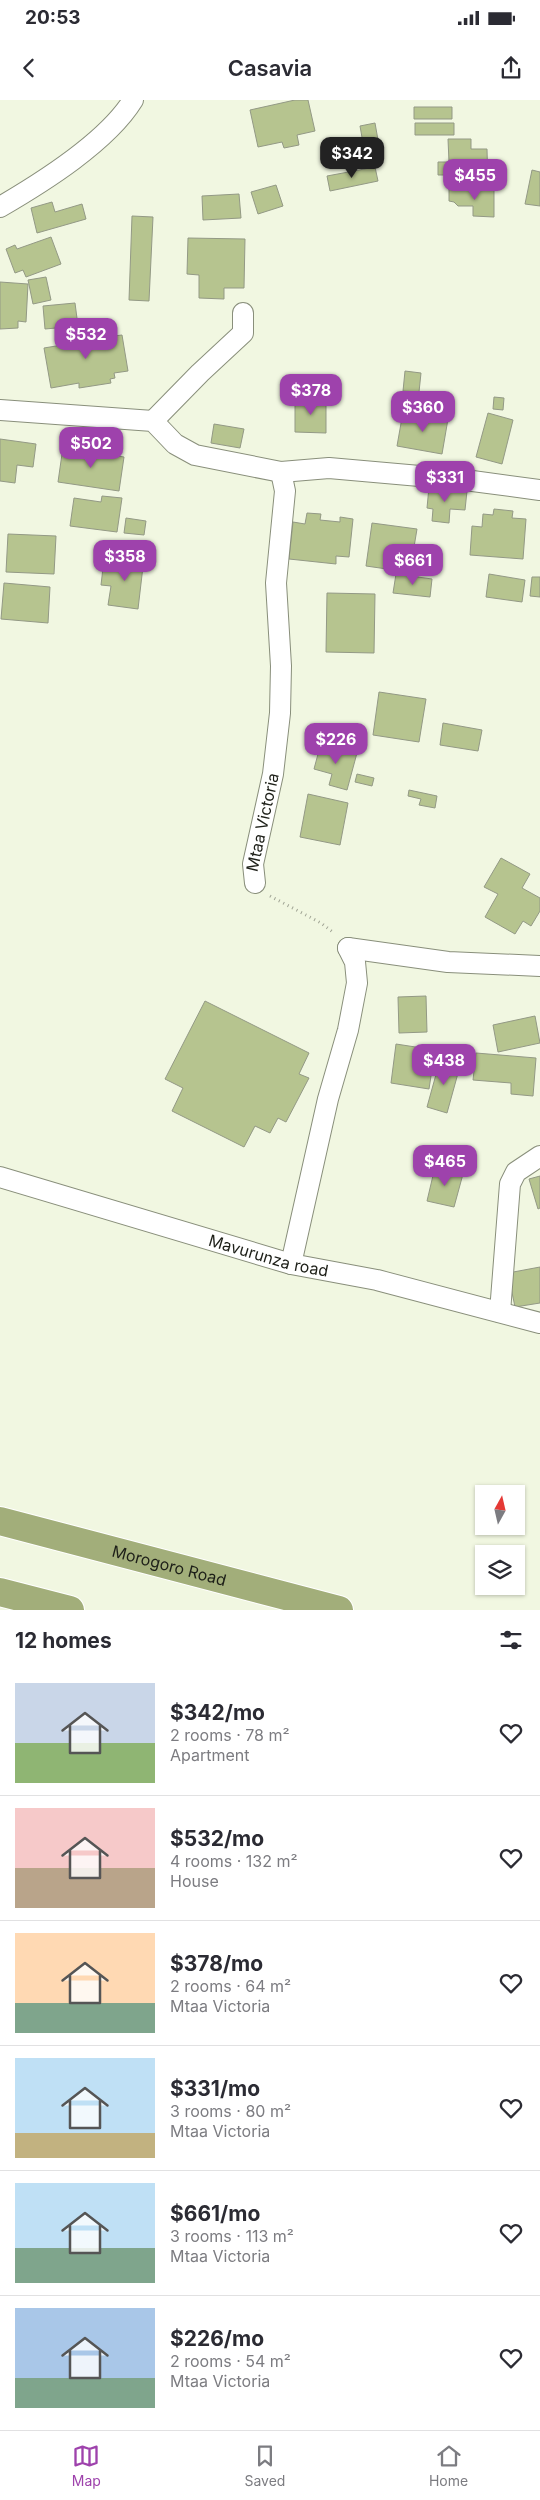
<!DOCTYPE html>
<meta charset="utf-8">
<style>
body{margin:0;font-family:Inter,sans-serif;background:#f7f7f7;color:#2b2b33;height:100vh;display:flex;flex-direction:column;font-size:19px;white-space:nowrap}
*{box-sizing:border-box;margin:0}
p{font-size:16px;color:#7c7c81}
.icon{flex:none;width:28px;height:28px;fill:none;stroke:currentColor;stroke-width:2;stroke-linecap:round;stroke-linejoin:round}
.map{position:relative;height:1510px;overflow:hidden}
.drawer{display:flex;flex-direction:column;background:#fff;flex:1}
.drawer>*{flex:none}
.needle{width:32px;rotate:8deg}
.fabs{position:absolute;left:475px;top:1385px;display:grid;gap:10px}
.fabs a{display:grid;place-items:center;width:50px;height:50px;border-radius:0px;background:#fff;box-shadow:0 1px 4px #0004;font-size:25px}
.price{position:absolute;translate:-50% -42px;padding:0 11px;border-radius:10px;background:#9e42ac;color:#fff;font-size:16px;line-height:32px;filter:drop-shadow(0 1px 2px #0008)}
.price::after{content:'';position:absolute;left:50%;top:30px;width:15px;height:11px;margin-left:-8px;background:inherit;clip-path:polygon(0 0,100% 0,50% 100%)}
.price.active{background:#222;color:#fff}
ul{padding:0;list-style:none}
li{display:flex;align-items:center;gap:15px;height:125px;padding:0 15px}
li+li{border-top:1px solid #e1e1e2}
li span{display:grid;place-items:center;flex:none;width:140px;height:100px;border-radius:0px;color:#555}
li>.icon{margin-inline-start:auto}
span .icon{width:60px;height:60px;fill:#fffc;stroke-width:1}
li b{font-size:21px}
h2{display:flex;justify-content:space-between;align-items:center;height:60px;padding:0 15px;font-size:21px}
.status{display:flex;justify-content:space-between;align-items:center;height:35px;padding:0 25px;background:#fff;direction:ltr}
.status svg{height:14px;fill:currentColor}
header{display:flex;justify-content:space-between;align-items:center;height:65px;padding:0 15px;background:#fff;font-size:22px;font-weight:600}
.dock{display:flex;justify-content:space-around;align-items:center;height:70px;border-top:1px solid #e1e1e2;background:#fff;font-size:14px;color:#7c7c81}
.dock a{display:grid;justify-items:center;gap:2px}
.dock .active{color:#9e42ac}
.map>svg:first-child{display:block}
.building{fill:#b6c48f;stroke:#939985}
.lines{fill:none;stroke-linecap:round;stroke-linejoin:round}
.minor-casing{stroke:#898f7b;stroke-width:22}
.trunk-casing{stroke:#fff;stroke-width:30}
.path{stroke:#a1a595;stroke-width:3;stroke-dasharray:1 4;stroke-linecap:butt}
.minor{stroke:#fff;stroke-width:20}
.trunk{stroke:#a2ae7a;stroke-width:28}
.labels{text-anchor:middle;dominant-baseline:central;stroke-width:4.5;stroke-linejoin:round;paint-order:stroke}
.street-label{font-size:16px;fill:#1d1f18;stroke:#fff}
</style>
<div class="status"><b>20:53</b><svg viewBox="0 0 49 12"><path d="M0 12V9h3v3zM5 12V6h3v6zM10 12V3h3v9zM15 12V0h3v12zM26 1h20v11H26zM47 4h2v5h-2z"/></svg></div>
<header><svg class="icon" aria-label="back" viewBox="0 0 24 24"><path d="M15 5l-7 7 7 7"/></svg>Casavia<svg class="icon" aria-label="share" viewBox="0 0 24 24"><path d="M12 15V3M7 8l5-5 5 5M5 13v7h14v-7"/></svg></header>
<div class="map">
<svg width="540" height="1510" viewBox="0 0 540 1510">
<rect width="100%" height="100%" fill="#f1f7e1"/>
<path class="building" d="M 295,0 L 308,0 L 315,31 L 297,35 L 299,45 L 284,48 L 282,42 L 258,47 L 250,10 Z
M 414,7 L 452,7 L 452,19 L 414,19 Z
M 375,23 L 381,57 L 366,60 L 360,26 Z
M 415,23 L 454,23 L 454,35 L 415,35 Z
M 448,39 L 471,39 L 471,49 L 487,49 L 488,87 L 456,88 L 455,75 L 438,75 L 438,62 L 449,62 Z
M 375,67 L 378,81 L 330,91 L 327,76 Z
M 532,70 L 540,72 L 540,106 L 525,104 Z
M 276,85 L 283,106 L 258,114 L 251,92 Z
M 449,89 L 494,90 L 494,117 L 473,116 L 473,106 L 458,106 L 454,102 L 449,101 Z
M 239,94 L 241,118 L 203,120 L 202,96 Z
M 52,102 L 55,112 L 82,104 L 86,119 L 37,133 L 31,108 Z
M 132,116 L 153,117 L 149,201 L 129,200 Z
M 51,137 L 61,164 L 26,177 L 23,170 L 15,173 L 6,149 L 15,145 L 17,149 Z
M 188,138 L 245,139 L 244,188 L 224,188 L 224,199 L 199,198 L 199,175 L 187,174 Z
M 46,177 L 51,200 L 33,204 L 28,180 Z
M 0,182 L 28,184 L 26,222 L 18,221 L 18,228 L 0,229 Z
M 75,203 L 78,226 L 45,229 L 43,206 Z
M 97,229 L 98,238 L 122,235 L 128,271 L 114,273 L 115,278 L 110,279 L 111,283 L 79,288 L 79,283 L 51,288 L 44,248 L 68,244 L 67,234 Z
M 405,271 L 421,273 L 419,292 L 403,291 Z
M 494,297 L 504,298 L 503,310 L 493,309 Z
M 295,300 L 326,300 L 326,333 L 295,332 Z
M 403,312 L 448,319 L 442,354 L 397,346 Z
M 488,313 L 513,320 L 502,364 L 476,357 Z
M 214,324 L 244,329 L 240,348 L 211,343 Z
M 0,339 L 36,344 L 33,367 L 17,365 L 15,383 L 0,381 Z
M 63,347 L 124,357 L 119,391 L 58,382 Z
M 429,387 L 467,391 L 465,410 L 450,409 L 449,423 L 432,421 L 433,409 L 427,408 Z
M 102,396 L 122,398 L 117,432 L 70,426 L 74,398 L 101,402 Z
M 494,409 L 513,411 L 512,418 L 526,419 L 523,459 L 470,455 L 472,426 L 482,427 L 483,414 L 493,415 Z
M 307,413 L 321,414 L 320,420 L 340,422 L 340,417 L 353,419 L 349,457 L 336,456 L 336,464 L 289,459 L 293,422 L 305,424 Z
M 126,418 L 146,421 L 144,435 L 124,433 Z
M 372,423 L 417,429 L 412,459 L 403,457 L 401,471 L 366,466 Z
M 8,434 L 56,436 L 54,474 L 6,472 Z
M 117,455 L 144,458 L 138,509 L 108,505 L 111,486 L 101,485 L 103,468 L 115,470 Z
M 396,474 L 432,479 L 430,497 L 393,493 Z
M 489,474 L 525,480 L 522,502 L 486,497 Z
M 532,477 L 540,477 L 540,497 L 530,496 Z
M 4,483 L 50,487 L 48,523 L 1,519 Z
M 327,493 L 375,494 L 374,553 L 326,552 Z
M 379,592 L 426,599 L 419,642 L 373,635 Z
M 443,623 L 482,630 L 478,651 L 440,645 Z
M 321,643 L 357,653 L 347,690 L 329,685 L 332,674 L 314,669 Z
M 357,674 L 374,678 L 372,686 L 355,682 Z
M 409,690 L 437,696 L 435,708 L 419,705 L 421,699 L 408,696 Z
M 308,694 L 348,703 L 340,745 L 300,737 Z
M 501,758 L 530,774 L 522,788 L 540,798 L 540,811 L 531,826 L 523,821 L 515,834 L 485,817 L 498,794 L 484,787 Z
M 426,896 L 427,932 L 399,933 L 398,897 Z
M 205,901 L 309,953 L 299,974 L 309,978 L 286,1022 L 278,1018 L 270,1033 L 255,1026 L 244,1047 L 172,1011 L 183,988 L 165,979 Z
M 535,916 L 540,943 L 498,952 L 493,925 Z
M 396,944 L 435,950 L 429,989 L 391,983 Z
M 476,953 L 536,958 L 533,996 L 511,994 L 511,983 L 473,980 Z
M 440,960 L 460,966 L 447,1013 L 427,1007 Z
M 435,1067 L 463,1074 L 454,1107 L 427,1101 Z
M 540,1076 L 540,1108 L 538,1109 L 529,1079 Z
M 540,1167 L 540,1203 L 515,1207 L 508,1173 Z"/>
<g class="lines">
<defs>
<g id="minor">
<path d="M 0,107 C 43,82 107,42 133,0"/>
<path d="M 0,310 L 153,321 L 175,344 L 195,355 L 281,372 L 329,368 L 465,380 L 540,390"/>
<path d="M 153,321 L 200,273 L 243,233 L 243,213"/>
<path id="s1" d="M 255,783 L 253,764 L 273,674 L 280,613 L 281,566 L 276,483 L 285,391 L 281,372"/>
<path d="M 348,848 L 448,862 L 540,866"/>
<path id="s2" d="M 0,1077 L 291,1164 L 377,1180 L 540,1223"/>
<path d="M 291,1164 L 328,999 L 348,930 L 357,883 L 355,862 L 348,848"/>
<path d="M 500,1212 L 510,1084 L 516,1072 L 540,1056"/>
</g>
<g id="trunk">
<path id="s3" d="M 0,1421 L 339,1510"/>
<path d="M 0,1492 L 70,1510"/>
</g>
</defs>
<use href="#minor" class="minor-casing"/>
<use href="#trunk" class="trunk-casing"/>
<path class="path" d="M 270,796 L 321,823 L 334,833"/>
<use href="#minor" class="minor"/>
<use href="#trunk" class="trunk"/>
</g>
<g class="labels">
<g class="street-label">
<text stroke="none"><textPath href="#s1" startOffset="62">Mtaa Victoria</textPath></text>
<text stroke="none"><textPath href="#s2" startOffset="280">Mavurunza road</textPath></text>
<text stroke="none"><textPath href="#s3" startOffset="175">Morogoro Road</textPath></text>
</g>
</g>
</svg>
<div class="fabs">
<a><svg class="needle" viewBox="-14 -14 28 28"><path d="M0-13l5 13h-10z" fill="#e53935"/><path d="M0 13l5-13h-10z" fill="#7c7c81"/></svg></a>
<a><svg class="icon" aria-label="layers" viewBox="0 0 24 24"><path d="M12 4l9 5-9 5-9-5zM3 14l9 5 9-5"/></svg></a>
</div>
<b class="price active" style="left:352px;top:79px">$342</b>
<b class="price" style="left:475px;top:101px">$455</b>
<b class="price" style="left:86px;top:260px">$532</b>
<b class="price" style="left:311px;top:316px">$378</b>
<b class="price" style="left:423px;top:333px">$360</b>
<b class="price" style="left:91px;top:369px">$502</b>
<b class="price" style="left:445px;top:403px">$331</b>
<b class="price" style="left:125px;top:482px">$358</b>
<b class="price" style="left:413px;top:486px">$661</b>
<b class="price" style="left:336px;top:665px">$226</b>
<b class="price" style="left:444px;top:986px">$438</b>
<b class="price" style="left:445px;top:1087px">$465</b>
</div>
<section class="drawer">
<h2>12 homes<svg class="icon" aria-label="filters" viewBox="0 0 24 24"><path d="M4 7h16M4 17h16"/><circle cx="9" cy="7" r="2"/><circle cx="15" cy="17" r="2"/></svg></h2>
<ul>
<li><span style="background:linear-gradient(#c9d6e8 60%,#8fb573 0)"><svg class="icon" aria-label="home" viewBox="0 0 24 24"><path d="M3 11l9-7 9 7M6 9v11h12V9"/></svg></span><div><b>$342/mo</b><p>2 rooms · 78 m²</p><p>Apartment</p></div><svg class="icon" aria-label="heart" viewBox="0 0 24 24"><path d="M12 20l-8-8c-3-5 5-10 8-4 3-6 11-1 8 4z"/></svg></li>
<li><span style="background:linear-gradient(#f6c9c9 60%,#b9a48a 0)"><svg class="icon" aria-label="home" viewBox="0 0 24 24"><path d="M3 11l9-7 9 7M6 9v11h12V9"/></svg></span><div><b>$532/mo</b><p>4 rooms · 132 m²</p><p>House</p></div><svg class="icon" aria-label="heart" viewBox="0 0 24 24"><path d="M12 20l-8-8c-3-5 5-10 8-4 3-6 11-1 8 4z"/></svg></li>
<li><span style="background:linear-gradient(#ffd9b3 70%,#7fa58c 0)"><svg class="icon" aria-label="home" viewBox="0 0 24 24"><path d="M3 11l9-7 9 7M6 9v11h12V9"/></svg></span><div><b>$378/mo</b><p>2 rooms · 64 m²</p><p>Mtaa Victoria</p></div><svg class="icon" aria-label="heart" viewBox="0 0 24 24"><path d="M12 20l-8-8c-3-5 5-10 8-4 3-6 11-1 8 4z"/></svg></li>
<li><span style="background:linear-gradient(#bfe0f5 75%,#c2b280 0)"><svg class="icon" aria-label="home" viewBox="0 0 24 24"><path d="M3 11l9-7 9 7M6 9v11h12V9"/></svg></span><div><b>$331/mo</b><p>3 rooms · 80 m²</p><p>Mtaa Victoria</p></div><svg class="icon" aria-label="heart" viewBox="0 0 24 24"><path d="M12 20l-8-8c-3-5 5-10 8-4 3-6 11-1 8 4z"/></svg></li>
<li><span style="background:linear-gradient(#bfe0f5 65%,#7fa58c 0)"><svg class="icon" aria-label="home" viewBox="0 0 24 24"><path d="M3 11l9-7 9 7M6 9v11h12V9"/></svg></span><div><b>$661/mo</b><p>3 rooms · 113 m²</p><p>Mtaa Victoria</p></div><svg class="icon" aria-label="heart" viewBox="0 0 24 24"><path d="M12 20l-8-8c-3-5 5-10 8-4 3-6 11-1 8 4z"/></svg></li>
<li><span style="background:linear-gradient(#a9c7e8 70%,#7fa58c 0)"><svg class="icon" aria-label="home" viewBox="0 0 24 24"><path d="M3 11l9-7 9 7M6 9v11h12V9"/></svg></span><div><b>$226/mo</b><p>2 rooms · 54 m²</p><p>Mtaa Victoria</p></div><svg class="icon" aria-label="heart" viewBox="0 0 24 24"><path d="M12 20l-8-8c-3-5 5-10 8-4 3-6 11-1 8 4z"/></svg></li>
</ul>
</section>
<nav class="dock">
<a class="active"><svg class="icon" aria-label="map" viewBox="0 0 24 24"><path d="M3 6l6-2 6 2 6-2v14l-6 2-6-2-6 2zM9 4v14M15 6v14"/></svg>Map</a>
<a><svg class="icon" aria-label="saved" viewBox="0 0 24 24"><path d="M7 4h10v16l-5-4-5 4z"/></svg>Saved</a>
<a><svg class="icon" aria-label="home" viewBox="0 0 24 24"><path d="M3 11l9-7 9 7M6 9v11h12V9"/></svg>Home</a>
</nav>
